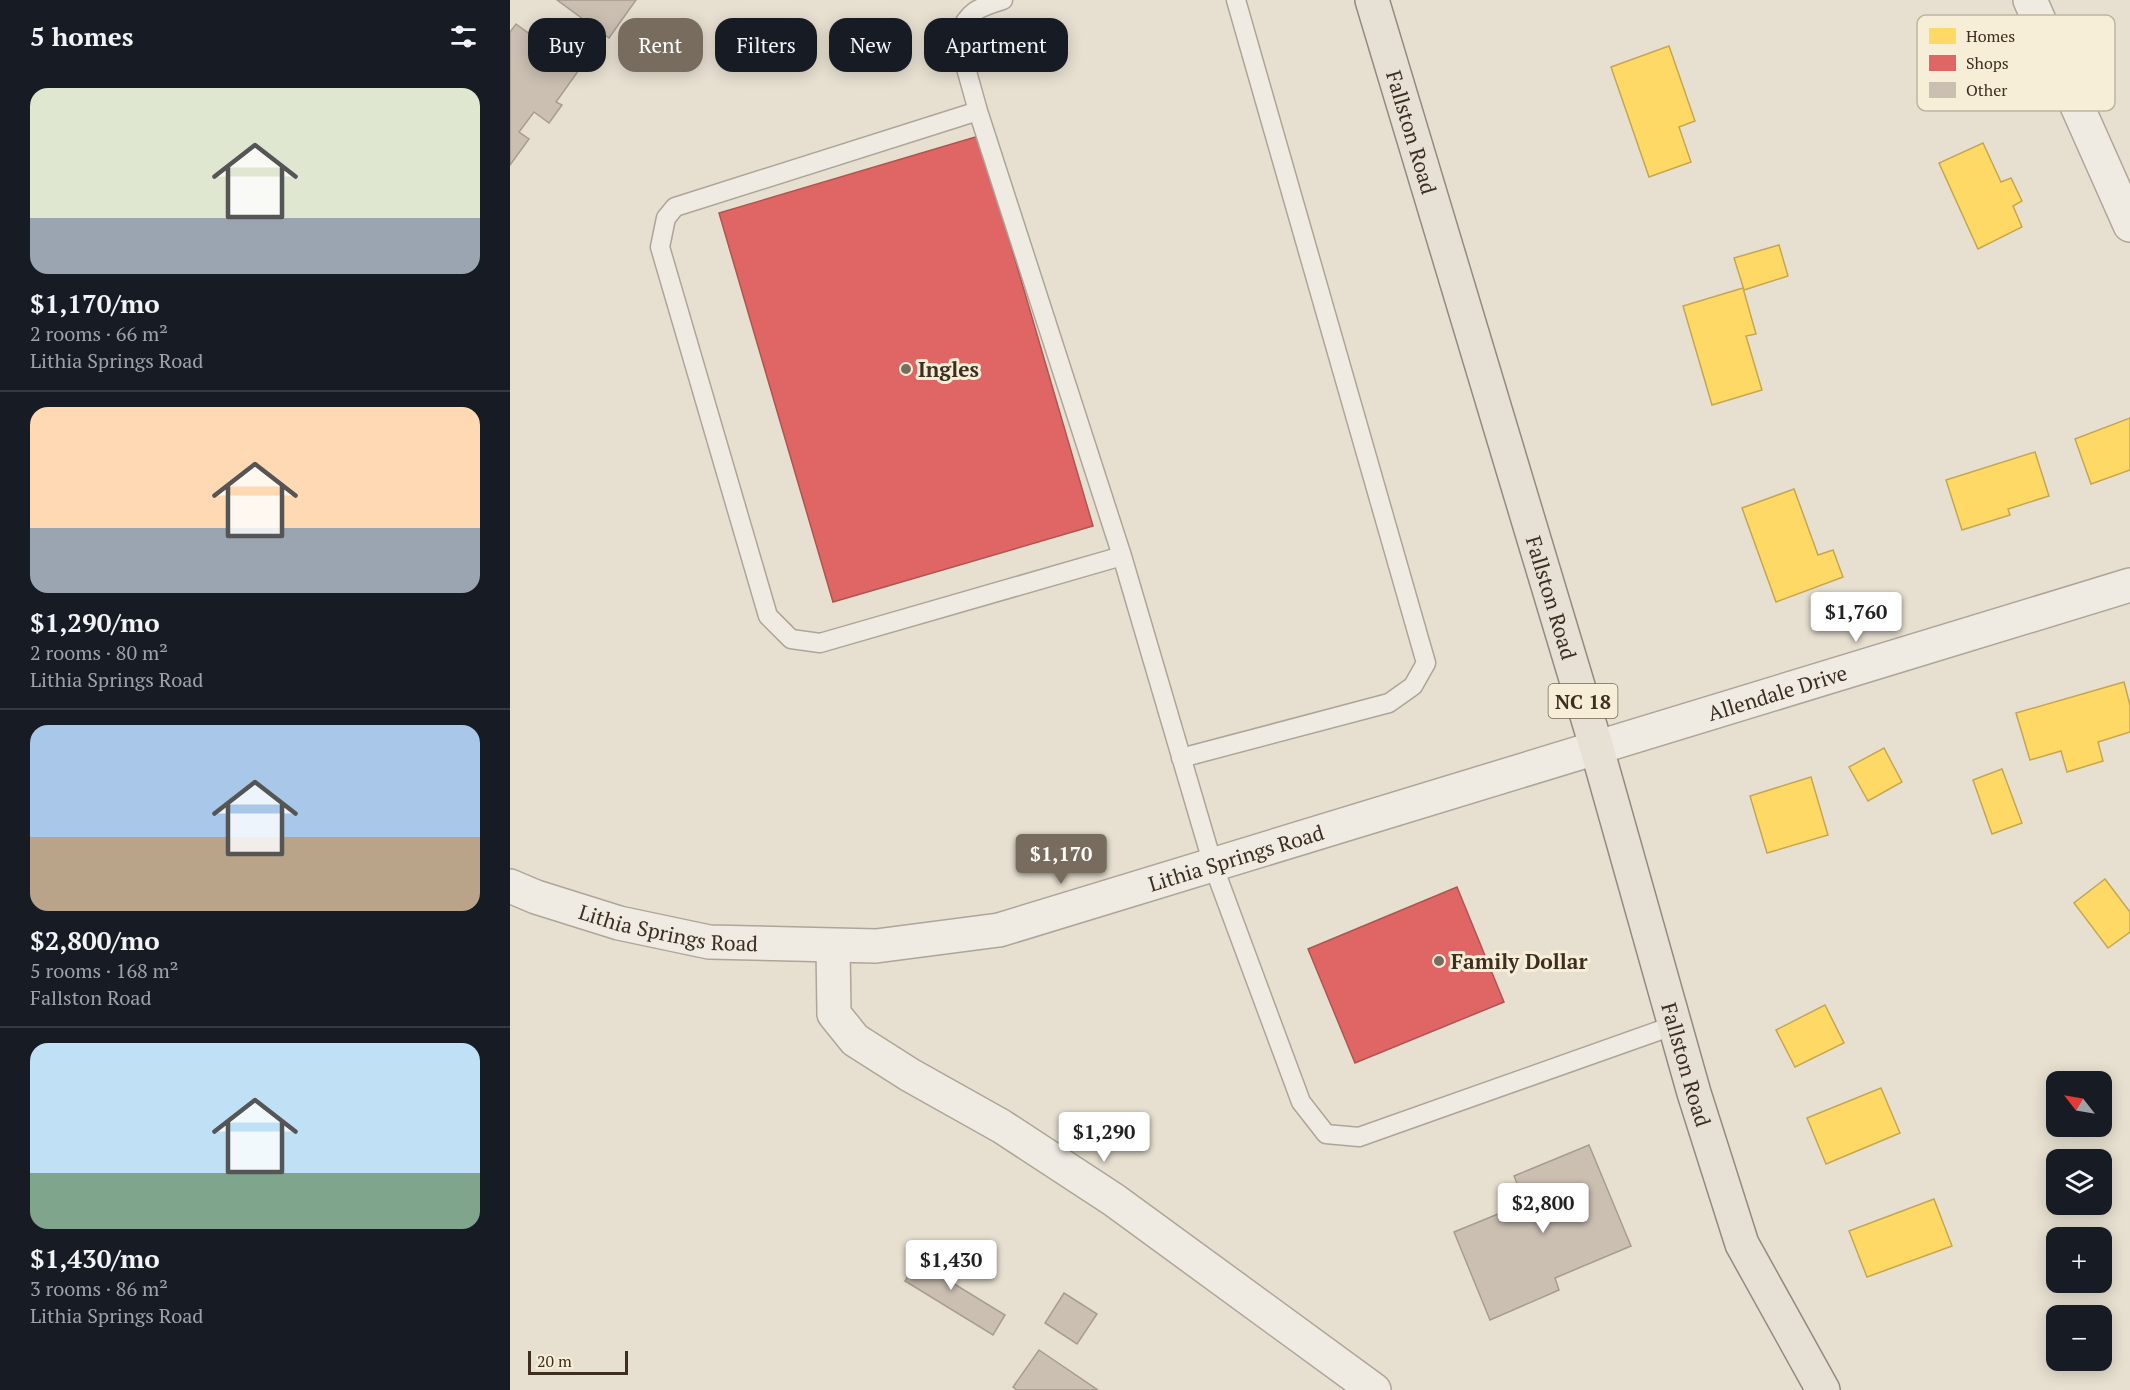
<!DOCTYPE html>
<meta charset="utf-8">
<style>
body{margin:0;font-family:"PT Serif",serif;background:#20242c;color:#f1f3f6;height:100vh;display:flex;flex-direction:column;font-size:22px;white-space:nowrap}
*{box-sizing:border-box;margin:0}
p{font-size:20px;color:#9ea1a6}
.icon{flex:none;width:33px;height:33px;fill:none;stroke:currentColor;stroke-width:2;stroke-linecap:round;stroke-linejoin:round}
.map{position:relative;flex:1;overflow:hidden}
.panel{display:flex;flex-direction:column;background:#171b24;width:510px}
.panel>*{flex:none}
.hud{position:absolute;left:18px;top:18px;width:570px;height:54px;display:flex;gap:12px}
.needle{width:39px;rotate:301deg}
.tools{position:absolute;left:1536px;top:1071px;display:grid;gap:12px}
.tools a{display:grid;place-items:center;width:66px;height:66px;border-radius:12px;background:#171b24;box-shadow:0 3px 15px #0003;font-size:30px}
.scale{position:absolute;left:18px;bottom:15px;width:100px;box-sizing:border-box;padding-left:6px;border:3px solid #3d2e20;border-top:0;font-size:16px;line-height:21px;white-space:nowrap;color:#3d2e20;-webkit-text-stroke:4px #f7eed8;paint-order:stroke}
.price{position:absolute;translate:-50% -51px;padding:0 14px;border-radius:6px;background:#fff;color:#222;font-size:20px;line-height:39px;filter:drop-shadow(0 2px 3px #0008)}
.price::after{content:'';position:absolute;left:50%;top:36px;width:18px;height:14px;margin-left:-9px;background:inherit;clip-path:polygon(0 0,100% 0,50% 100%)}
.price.selected{background:#786c5e;color:#fff}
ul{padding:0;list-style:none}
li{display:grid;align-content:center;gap:12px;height:318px;padding:0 30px}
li+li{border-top:2px solid #363941}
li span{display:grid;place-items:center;height:186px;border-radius:18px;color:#555}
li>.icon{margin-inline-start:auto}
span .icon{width:108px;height:108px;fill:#fffc;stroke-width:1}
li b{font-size:26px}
h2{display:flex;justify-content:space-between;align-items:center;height:72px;padding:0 30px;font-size:26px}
.chip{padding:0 21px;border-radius:18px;background:#171b24;box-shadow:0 3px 15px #0003;font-size:21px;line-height:54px}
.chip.selected{background:#786c5e;color:#fff}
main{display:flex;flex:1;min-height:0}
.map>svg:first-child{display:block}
.homes{fill:#ffd966;stroke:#c5a651;stroke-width:1.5}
.shops{fill:#e06666;stroke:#af5551;stroke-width:1.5}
.building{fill:#cbbfb2;stroke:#a89c90;stroke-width:1.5}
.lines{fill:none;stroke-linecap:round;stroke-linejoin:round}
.service-casing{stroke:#ada599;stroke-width:21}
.minor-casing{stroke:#ada599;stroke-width:36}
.primary-casing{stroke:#928b80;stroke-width:36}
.service{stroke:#efebe3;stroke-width:18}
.minor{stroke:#efebe3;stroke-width:33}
.primary{stroke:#e6e1d4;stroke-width:33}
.poi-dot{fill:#786c5e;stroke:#f7eed8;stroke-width:2}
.labels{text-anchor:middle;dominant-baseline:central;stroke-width:6;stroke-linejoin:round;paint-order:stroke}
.shield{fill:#f7eed8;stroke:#756857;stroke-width:1.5}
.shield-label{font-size:20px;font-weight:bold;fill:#3d2e20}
.street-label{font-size:21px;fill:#3d2e20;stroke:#f7eed8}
.poi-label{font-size:21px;font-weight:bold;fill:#3d2e20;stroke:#f7eed8;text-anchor:start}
.key{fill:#f7eed8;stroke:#bfb4a1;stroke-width:1.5}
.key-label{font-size:16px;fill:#3d2e20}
</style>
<main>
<section class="panel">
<h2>5 homes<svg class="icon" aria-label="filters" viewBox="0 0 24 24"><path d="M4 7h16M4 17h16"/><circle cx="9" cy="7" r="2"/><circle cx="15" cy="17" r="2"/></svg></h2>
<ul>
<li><span style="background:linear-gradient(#dfe7d0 70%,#9aa5b1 0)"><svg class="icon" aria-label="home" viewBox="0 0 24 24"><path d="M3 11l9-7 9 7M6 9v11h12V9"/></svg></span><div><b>$1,170/mo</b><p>2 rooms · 66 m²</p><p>Lithia Springs Road</p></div></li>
<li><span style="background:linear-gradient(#ffd9b3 65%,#9aa5b1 0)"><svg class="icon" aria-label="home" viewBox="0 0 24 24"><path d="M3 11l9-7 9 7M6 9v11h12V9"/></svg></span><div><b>$1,290/mo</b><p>2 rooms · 80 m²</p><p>Lithia Springs Road</p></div></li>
<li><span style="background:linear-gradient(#a9c7e8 60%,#b9a48a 0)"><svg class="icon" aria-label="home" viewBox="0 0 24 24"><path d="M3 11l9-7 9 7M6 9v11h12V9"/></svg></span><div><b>$2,800/mo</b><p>5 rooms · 168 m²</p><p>Fallston Road</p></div></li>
<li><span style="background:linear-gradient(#bfe0f5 70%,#7fa58c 0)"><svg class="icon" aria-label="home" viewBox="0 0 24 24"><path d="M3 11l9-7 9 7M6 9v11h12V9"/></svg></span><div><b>$1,430/mo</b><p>3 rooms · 86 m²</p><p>Lithia Springs Road</p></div></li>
</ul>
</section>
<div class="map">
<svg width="1620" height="1390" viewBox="0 0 1620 1390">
<rect width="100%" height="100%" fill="#e7e0d1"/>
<path class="homes" d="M 1159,46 L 1185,121 L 1169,127 L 1181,162 L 1139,177 L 1101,67 Z
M 1473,143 L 1491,182 L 1501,178 L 1512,201 L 1503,206 L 1512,227 L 1468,249 L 1429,163 Z
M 1269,245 L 1278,276 L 1234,290 L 1224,258 Z
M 1233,288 L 1246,334 L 1236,336 L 1252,390 L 1202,405 L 1173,306 Z
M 1620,418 L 1620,470 L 1581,484 L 1565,439 Z
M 1525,452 L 1539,496 L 1498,509 L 1500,515 L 1452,530 L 1436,480 Z
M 1284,489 L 1308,555 L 1323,550 L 1333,577 L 1266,602 L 1232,508 Z
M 1614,682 L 1620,705 L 1620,732 L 1588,742 L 1593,761 L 1557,772 L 1551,751 L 1520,760 L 1506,713 Z
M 1374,748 L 1392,782 L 1358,801 L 1339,767 Z
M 1492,769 L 1512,823 L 1482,834 L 1463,780 Z
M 1301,777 L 1318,835 L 1257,853 L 1240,796 Z
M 1595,879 L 1620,912 L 1620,932 L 1598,948 L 1564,903 Z
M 1315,1005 L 1334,1043 L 1285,1067 L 1266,1030 Z
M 1371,1088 L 1390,1133 L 1316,1164 L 1297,1118 Z
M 1424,1199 L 1442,1246 L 1357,1277 L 1339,1231 Z"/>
<path class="shops" d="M 469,136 L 583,526 L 323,602 L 209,213 Z
M 947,887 L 994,1002 L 845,1063 L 798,949 Z"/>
<path class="building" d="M 47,0 L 126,0 L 99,38 Z
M 6,24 L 69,70 L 46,102 L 52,105 L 39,123 L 24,112 L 9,132 L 19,139 L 0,165 L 0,32 Z
M 1079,1145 L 1121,1246 L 1045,1278 L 1049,1290 L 980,1320 L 944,1232 L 1015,1203 L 1004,1176 Z
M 416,1247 L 450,1268 L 441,1282 L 495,1315 L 483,1335 L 395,1281 Z
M 554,1293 L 587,1314 L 567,1344 L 535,1323 Z
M 529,1350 L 588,1390 L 507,1390 L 503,1387 Z"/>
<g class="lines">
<defs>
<path id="service" d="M 493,0 C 467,8 459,11 447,36 L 468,111 L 612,556 L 703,865 L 791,1102 L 816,1134 L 849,1137 L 1165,1025
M 468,111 L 165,207 L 156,218 L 150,247 L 258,616 L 281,639 L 310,643 L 612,556
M 671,758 L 879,703 L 903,686 L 916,663 L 726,0"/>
<g id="minor">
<path d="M 1520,0 L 1620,225"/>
<path id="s1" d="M 0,886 L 26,897 L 109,923 L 199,942 L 366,946 L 489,930 L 1620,585"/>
<path d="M 323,946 L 324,1014 L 345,1040 L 400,1075 L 491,1126 L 604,1200 L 864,1390"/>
</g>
<g id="primary">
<path id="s2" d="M 862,0 L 1087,749 L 1184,1093 L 1232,1244 L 1313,1390"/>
</g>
</defs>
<use href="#service" class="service-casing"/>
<use href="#minor" class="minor-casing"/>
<use href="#primary" class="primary-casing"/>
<use href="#service" class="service"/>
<use href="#minor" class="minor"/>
<use href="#primary" class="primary"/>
</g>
<g class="poi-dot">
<circle cx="396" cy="369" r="6"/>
<circle cx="929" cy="961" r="6"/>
</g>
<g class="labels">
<rect class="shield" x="1038.5" y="684" width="69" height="34" rx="4.5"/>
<g class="shield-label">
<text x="1073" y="701">NC 18</text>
</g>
<g class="street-label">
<text stroke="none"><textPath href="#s2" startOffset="138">Fallston Road</textPath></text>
<text stroke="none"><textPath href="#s2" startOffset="624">Fallston Road</textPath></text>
<text stroke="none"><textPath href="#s1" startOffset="1312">Allendale Drive</textPath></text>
<text stroke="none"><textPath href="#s1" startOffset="746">Lithia Springs Road</textPath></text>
<text stroke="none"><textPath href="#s1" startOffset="165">Lithia Springs Road</textPath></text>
<text stroke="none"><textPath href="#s2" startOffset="1110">Fallston Road</textPath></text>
</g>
<g class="poi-label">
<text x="408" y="369">Ingles</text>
<text x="941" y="961">Family Dollar</text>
</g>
</g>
<rect x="1407" y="15" width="198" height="96" rx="9" class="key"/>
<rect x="1419" y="28" width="27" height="16" fill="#ffd966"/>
<rect x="1419" y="55" width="27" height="16" fill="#e06666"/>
<rect x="1419" y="82" width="27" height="16" fill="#cbbfb2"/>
<g class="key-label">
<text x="1456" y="42">Homes</text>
<text x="1456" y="69">Shops</text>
<text x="1456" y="96">Other</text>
</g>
</svg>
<div class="tools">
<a><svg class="needle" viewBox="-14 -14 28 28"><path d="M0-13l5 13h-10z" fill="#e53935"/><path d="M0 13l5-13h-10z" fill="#9ea1a6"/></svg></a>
<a><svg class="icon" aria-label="layers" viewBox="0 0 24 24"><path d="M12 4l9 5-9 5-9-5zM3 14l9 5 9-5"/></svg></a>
<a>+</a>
<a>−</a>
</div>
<div class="scale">20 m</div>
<b class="price" style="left:1346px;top:643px">$1,760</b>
<b class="price selected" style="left:551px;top:885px">$1,170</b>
<b class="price" style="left:594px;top:1163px">$1,290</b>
<b class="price" style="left:1033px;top:1234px">$2,800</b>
<b class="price" style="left:441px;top:1291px">$1,430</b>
<div class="hud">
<a class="chip">Buy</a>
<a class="chip selected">Rent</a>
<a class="chip">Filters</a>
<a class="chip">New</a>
<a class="chip">Apartment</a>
</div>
</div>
</main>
